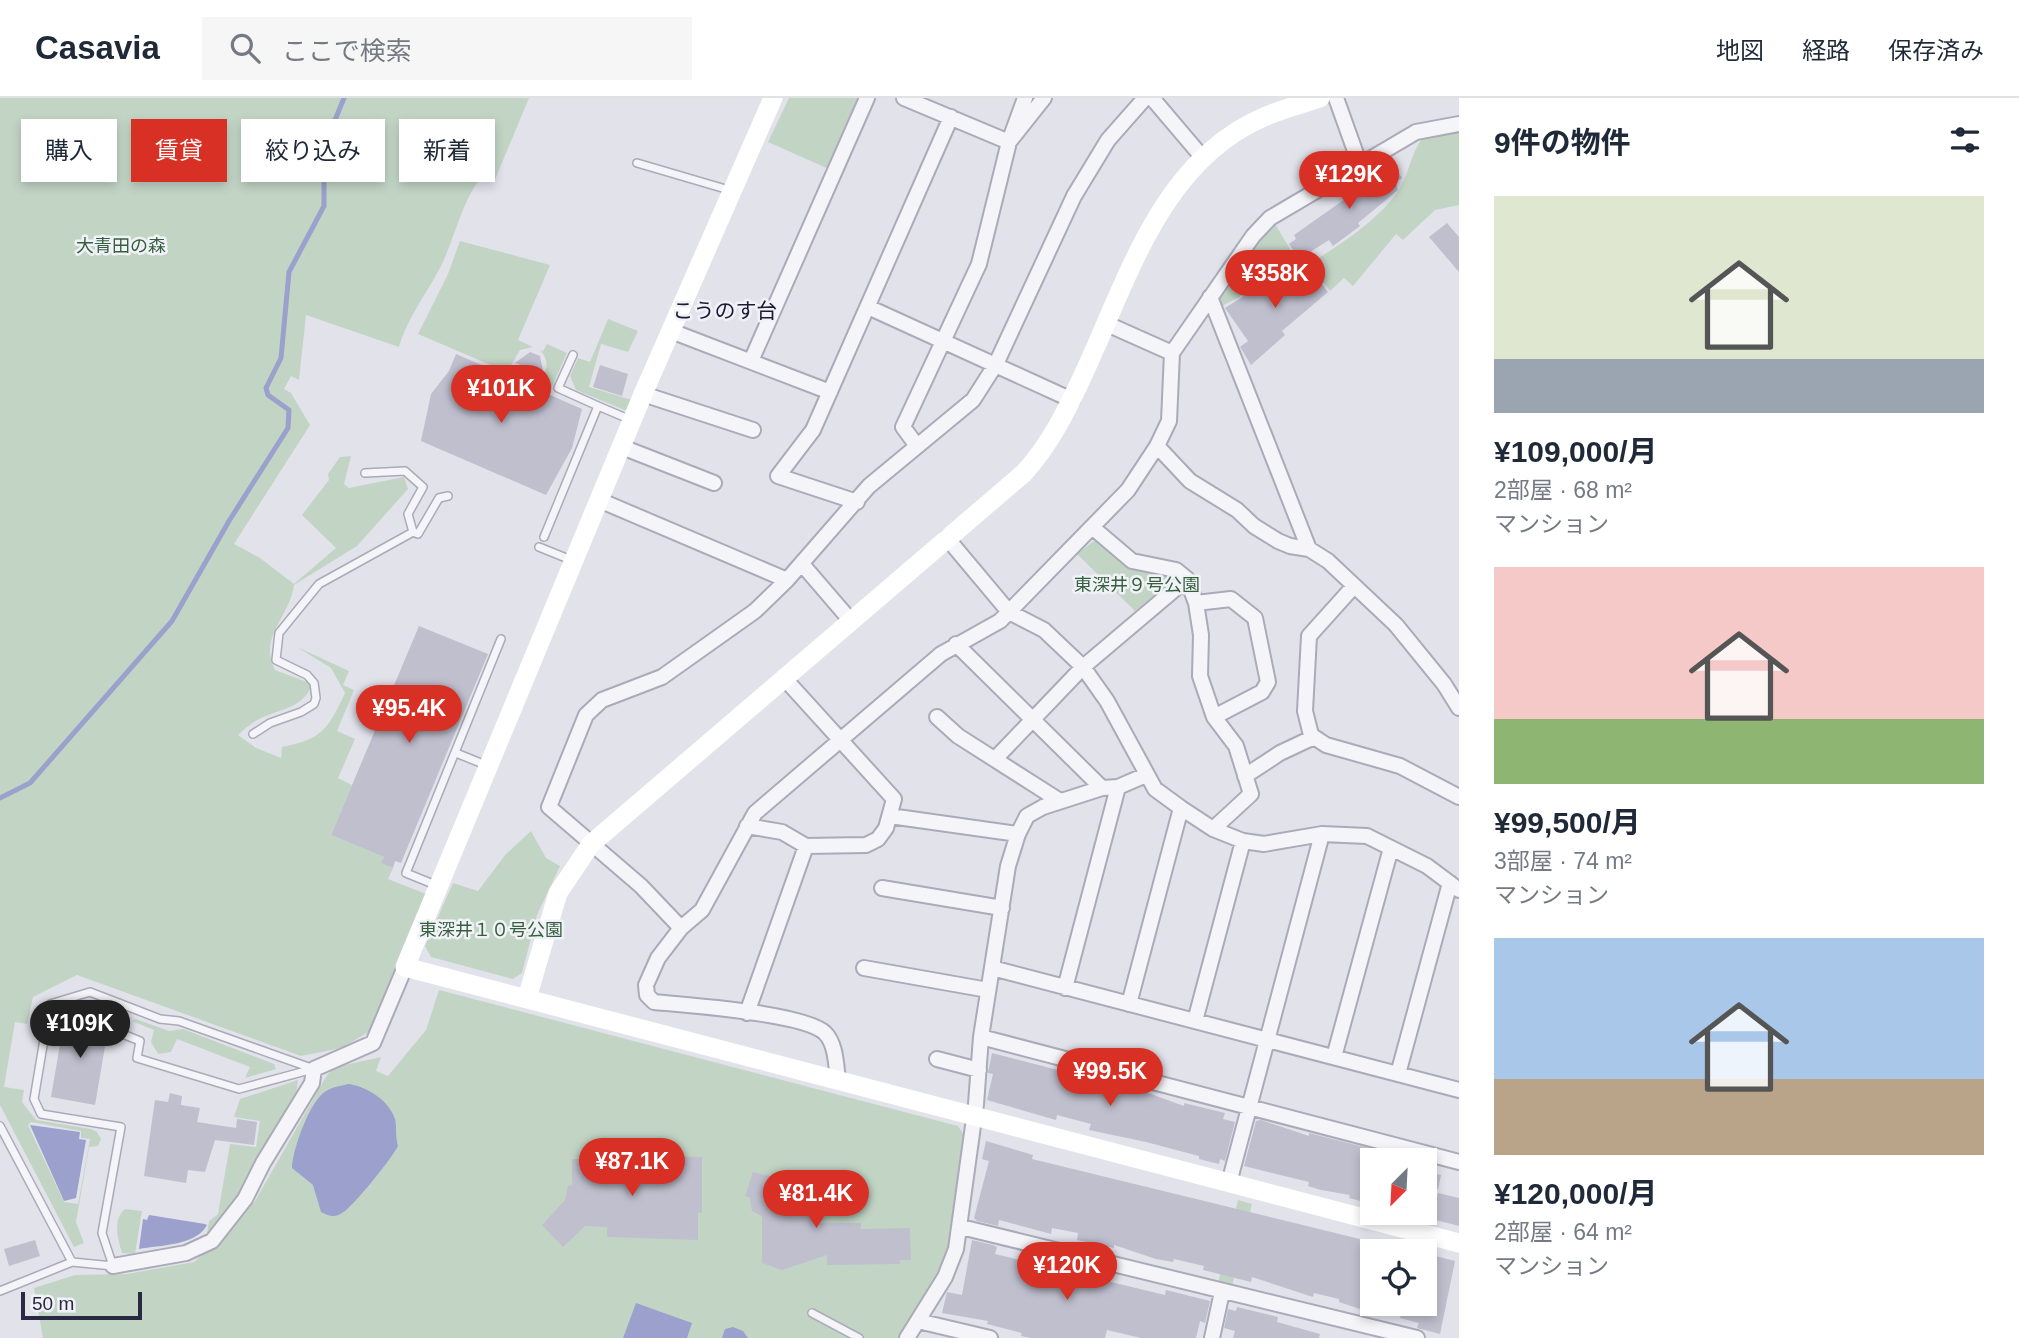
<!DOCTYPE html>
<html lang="ja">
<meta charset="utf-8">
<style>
body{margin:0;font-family:Helvetica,"Noto Sans JP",sans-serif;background:#f6f6f7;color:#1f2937;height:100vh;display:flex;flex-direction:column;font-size:26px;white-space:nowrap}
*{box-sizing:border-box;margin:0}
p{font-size:23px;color:#747a83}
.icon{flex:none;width:38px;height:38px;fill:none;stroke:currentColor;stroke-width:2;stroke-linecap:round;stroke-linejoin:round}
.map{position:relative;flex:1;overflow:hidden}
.drawer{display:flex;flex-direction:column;background:#fff;width:560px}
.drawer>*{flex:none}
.guide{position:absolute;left:21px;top:21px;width:665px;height:63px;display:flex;gap:14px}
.needle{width:46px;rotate:204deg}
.buttons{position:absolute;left:1360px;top:1050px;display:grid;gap:14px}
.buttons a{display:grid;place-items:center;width:77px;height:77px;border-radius:0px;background:#fff;box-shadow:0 4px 10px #0003;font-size:35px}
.scale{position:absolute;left:21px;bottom:18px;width:121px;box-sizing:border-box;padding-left:7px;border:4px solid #2a2943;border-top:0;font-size:19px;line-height:24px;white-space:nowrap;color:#2a2943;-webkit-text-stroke:5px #f1f2f8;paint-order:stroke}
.price{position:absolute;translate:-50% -60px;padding:0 16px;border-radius:24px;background:#d93025;color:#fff;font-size:23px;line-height:46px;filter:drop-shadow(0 2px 4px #0008)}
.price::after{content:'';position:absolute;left:50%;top:42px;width:21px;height:16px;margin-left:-10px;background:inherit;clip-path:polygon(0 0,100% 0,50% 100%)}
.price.active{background:#222;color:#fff}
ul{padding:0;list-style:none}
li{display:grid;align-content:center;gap:14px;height:371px;padding:0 35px}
li span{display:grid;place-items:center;height:217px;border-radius:0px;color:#555}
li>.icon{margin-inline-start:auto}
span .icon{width:126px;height:126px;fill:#fffc;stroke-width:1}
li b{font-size:30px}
h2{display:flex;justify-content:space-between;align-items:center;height:84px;padding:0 35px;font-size:30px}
.pill{padding:0 24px;border-radius:0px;background:#fff;box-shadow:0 4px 10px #0003;font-size:24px;line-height:63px}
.pill.active{background:#d93025;color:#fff}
header{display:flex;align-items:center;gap:42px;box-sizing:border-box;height:98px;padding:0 35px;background:#fff;border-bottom:2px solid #e0e1e3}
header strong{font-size:33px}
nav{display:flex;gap:38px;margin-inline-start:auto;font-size:24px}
.search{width:490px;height:63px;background:#f6f6f7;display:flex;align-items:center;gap:18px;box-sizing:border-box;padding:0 24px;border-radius:0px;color:#747a83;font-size:26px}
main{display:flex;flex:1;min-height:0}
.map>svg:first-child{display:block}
.green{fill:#c2d5c5;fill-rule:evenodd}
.water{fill:#9ca0cc}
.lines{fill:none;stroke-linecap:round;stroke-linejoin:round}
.stream{stroke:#9ca0cc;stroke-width:5}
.building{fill:#bfbfce}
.lane-casing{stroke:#abaab9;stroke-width:10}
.street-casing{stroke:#abaab9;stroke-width:18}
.lane{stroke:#f5f5f9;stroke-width:7}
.street{stroke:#f5f5f9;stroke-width:14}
.secondary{stroke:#fff;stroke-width:19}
.labels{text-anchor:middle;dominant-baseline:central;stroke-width:5;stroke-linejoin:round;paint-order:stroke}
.park-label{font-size:18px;fill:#365f3e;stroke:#f1f2f8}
.quarter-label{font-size:21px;fill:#1c1b34;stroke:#f1f2f8}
</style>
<header>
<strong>Casavia</strong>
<div class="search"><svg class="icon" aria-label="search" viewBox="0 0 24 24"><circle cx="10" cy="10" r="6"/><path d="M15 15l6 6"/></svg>ここで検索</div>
<nav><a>地図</a><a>経路</a><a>保存済み</a></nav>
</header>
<main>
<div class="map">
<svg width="1459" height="1240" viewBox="0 0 1459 1240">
<rect width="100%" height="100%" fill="#e2e2eb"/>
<path class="green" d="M 0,0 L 529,0 L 494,84 L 483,77 C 462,102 456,137 442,166 C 428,194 408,218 399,249 L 306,217 L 299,282 L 291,278 L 284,291 L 291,295 L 310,327 L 234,446 L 260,460 L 294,486 L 336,450 L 302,417 L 329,382 L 328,376 L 340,359 L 351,358 L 344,386 L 349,390 L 404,379 L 408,391 L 357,448 L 294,487 C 290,519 258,538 275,572 L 307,584 L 311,589 C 303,608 283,611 266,618 C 255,622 247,629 238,637 L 256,650 L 281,660 L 282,649 C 323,641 328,631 345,595 L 331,570 L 297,549 L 349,573 L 343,587 L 354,592 L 337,633 L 355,641 L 338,680 L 352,687 L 331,737 L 384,759 L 382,765 L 393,770 L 388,781 L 426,796 L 370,933 L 342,950 L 301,958 L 77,877 L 33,899 L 27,926 L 15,924 L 4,989 L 24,992 L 22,1004 L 36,1022 L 91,1031 L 97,1034 L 101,1041 L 98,1048 L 89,1049 L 76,1124 L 84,1145 L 74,1149 L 0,1007 ZM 31,1024 L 81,1033 L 81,1040 L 90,1041 L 78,1106 L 64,1104 L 28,1027 Z
M 789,0 L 863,0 L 831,72 L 768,44 Z
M 1459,31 L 1459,107 L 1435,112 L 1403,142 L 1396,136 L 1353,188 L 1344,180 L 1330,193 L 1309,166 C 1337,149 1380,121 1398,93 C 1409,76 1411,55 1423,39 Z
M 1275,126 L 1300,167 L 1222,208 L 1219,199 L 1250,153 Z
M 460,143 L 550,167 L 518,242 L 533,249 L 520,252 L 507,274 L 418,236 L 448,176 Z
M 608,221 L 638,233 L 628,254 L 601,246 L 589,289 L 632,302 L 627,313 L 576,292 L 570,278 L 578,260 L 590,264 Z
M 547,246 L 567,255 L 551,291 L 540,286 C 546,273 551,264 540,252 L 543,253 Z
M 1099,439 L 1172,475 L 1176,480 L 1135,513 L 1077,456 Z
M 531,733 L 546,760 L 560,768 L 537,817 L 522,875 L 513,881 L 431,859 L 425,848 L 453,785 L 478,793 L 506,756 Z
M 439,892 L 958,1028 L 964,1037 L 964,1044 L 949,1151 L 939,1174 L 897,1240 L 43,1240 L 34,1190 L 75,1177 L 127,1176 L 194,1164 L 233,1130 L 255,1103 L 327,977 L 336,969 L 381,959 L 376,973 L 388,978 L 426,932 Z
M 136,921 L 169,933 L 183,931 L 274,966 L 276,971 L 245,980 L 250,969 L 177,941 L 171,954 L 158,956 L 151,944 L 154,932 L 132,923 Z
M 298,982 L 296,998 L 238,1100 L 207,1135 L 209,1123 L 218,1116 L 230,1046 L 256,1049 L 260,1023 L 234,1019 L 240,1001 Z
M 1238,1102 L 1252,1106 L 1232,1188 L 1218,1185 Z
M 125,1111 L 142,1113 L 135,1156 L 122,1155 C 118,1141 112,1122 125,1111 Z"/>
<path class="water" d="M 348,986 C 366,988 389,1002 395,1021 C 397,1029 395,1038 398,1048 C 392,1060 353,1109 342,1115 C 335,1120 328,1118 321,1114 L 313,1087 L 292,1070 C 292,1053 310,1002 326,993 C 332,989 341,988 348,986 Z
M 30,1027 L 80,1034 L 79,1041 L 86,1042 L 76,1100 L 64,1103 Z
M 149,1117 L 205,1126 L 207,1127 C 196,1148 159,1147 139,1151 L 143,1121 L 147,1122 Z
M 636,1205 L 692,1225 L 687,1240 L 623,1240 Z
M 733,1229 L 743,1233 L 748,1240 L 722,1240 L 725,1231 Z"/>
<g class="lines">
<path class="stream" d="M 0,700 L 30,685 L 172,523 L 229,423 L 288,330 L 289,312 L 268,297 L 266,290 L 281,260 L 289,174 L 324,108 L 324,84 L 335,22 L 344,0"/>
</g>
<path class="building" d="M 1389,61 L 1402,80 L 1396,84 L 1398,92 L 1358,125 L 1360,128 L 1333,148 L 1329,142 L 1299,161 L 1289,146 L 1296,141 L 1294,137 L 1355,94 L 1352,89 Z
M 1447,125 L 1459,139 L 1459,174 L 1429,139 Z
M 1306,164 L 1328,194 L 1282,233 L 1285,237 L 1251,267 L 1240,249 L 1248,243 L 1225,210 L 1255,191 L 1257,194 L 1277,180 L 1280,184 Z
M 530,254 L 540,258 L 543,274 L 515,265 Z
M 456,256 L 582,311 L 572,350 L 546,397 L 421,343 L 431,296 L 449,273 Z
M 600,267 L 628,276 L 622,298 L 593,289 Z
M 419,528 L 488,556 L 401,765 L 395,763 L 393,770 L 381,765 L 384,759 L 331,737 Z
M 65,917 L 109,925 L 95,1007 L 51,999 Z
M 992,955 L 1148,995 L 1184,1008 L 1184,1005 L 1225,1015 L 1223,1021 L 1235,1024 L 1225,1063 L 1220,1061 L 1219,1066 L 1199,1061 L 1199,1058 L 1146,1044 L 1089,1032 L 1091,1026 L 1057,1017 L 1056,1022 L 987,1002 L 993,976 L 988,975 Z
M 170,995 L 182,998 L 181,1007 L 200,1010 L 197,1024 L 236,1030 L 237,1021 L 257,1024 L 254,1047 L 215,1042 L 205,1074 L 188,1072 L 186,1085 L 144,1078 L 155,1002 L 168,1004 Z
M 1261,1022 L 1309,1038 L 1309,1035 L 1403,1059 L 1402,1062 L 1372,1062 L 1372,1106 L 1349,1100 L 1350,1097 L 1321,1092 L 1308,1088 L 1309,1084 L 1244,1068 L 1256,1023 Z
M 986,1043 L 1033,1057 L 1032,1061 L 1372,1144 L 1372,1215 L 1339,1204 L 1339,1201 L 1314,1195 L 1313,1199 L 1252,1179 L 1251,1184 L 1203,1172 L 1204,1168 L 1174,1161 L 1173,1164 L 1156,1161 L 1114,1147 L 1114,1150 L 1077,1142 L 1078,1135 L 1052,1130 L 1051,1136 L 999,1122 L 998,1128 L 977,1123 L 974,1120 L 989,1063 L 982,1061 Z
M 609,1057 L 702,1059 L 702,1115 L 698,1114 L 698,1142 L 607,1139 L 607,1129 L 585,1128 L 563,1149 L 542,1127 L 565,1102 L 568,1088 L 572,1087 L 572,1061 L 608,1061 Z
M 1424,1073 L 1441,1077 L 1438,1091 L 1424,1088 Z
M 753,1074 L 823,1091 L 818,1125 L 861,1125 L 861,1131 L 910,1130 L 911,1162 L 900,1162 L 900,1166 L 827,1167 L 827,1157 L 782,1172 L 762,1165 L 762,1118 L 752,1113 L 750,1100 L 745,1098 Z
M 1438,1095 L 1459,1100 L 1459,1128 L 1432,1121 Z
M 35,1142 L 40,1158 L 9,1168 L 4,1151 Z
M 972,1142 L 993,1147 L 997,1149 L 995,1156 L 1165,1197 L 1166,1192 L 1210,1203 L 1205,1225 L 1200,1223 L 1196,1240 L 1141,1240 L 1107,1232 L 1105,1240 L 1031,1240 L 1021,1238 L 1022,1235 L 987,1226 L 988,1223 L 942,1215 L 947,1194 L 962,1197 Z
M 1424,1155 L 1455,1163 L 1440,1236 L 1417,1230 L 1419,1225 L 1400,1220 L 1401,1217 L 1375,1210 L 1376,1206 L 1424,1206 Z
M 1237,1209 L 1278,1219 L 1277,1224 L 1320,1236 L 1319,1240 L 1233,1240 L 1235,1233 L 1224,1230 L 1228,1211 L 1236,1213 Z"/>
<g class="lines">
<defs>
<path id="lane" d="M 637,65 L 729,92
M 573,257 L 558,290 L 598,308
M 365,375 L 405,373 L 423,389 L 408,416 L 413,434 L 418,436 L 439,400 L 448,398
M 544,439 L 598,308 L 631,322
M 539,449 L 571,462
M 253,636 L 270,625 L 301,614 L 314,606 L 316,600 L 314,585 L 307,577 L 276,562 L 279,535 L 319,486 L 413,434
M 456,655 L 488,668
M 438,788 L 406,775 L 501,541
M 119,905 L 120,935 L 140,943 L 137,960 L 239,991 L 313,971
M 0,1028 L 72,1164
M 0,1193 L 72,1164 L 113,1168 L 102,1135 L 121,1029 L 41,1016 L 34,1001 L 50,906 L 90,894 L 160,921 L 179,923 L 314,971
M 812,1215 L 859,1240"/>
<path id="street" d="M 904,0 L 1009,44 L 1025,0
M 1152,0 L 1203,60
M 1336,0 L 1360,67
M 1210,199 L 1309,451
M 868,209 L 1072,302
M 1107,226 L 1172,255
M 671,233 L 830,294
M 751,263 L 867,0
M 643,296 L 753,332
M 917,348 L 903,329 L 979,166 L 1009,44 L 1044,0
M 1157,348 L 1190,383 L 1237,412 L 1254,428 L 1278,443 L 1290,448 L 1309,451 L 1328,463 L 1396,527 L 1444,586 L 1459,610
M 622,349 L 714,385
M 599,402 L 787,482
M 857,404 L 778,378 L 813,332 L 951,19
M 1092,429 L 1132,463 L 1176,472 L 1187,481 L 1196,505 L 1201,537 L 1200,578 L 1214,619 L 1236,648 L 1251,696 L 1213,731
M 947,440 L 1009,514 L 1044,532 L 1083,569 L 1107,603 L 1155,691 L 1181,710 L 1213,731 L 1243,743 L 1264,746 L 1322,736 L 1367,738 L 1427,768 L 1459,792
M 802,466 L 851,523
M 1196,505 L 1231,501 L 1255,520 L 1268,584 L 1262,594 L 1214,619
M 956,546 L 1102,690
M 937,619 L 958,638 L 1060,703
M 1312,641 L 1305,613 L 1309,538 L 1354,488
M 995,661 L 1083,569 L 1187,481
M 1245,678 L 1280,655 L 1314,639 L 1326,647 L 1400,668 L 1459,699
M 890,718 L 1018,736
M 747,728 L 782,734 L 806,748 L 866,747 L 878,741 L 886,730 L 894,701 L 785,581
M 882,790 L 1002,810
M 681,830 L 641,788 L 549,709 L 586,617 L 602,602 L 662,579 L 755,513 L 787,482 L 869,388 L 973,302 L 996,266 L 1074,98 L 1108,42 L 1145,0
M 864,870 L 988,892
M 992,870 L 1459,992
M 1065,890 L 1118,689
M 1129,906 L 1181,710
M 747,915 L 806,748
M 1195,923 L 1243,743
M 981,939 L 1459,1064
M 1334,959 L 1391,750
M 937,961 L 979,972
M 1398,976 L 1450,785
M 838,982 C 836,967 836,946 825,935 C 804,915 686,907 654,904 L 647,897 L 646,887 L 658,860 L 681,830 L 702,812 L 755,715 L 941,556 L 1000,523 L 1128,392 L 1157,348 L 1169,323 L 1172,255 L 1253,138 L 1270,120 L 1416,34 L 1459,26
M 1229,1085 L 1322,736
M 961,1129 L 1417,1240
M 113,1168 L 186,1155 L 212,1143 L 245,1101 L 263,1065 L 312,985 L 314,971 L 373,945 L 405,869
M 918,1223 L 990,1240
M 907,1240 L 945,1179 L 956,1151 L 976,1006 L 981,939 L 1008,768 L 1018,736 L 1027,718 L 1043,709 L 1102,690 L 1118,689 L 1146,677
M 1212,1240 L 1222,1194"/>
</defs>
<use href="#lane" class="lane-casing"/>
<use href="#street" class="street-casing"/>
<use href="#lane" class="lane"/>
<use href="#street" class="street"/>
<path class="secondary" d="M 773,0 L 643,296 L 405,869 L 1459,1145
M 527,900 L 558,795 L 591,746 L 1024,375 C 1051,345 1067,312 1084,275 C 1128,181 1161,63 1264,19 C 1282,11 1302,6 1320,0"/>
</g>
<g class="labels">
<g class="park-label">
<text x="121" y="148">大青田の森</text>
<text x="1137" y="487">東深井９号公園</text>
<text x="491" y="832">東深井１０号公園</text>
</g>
<g class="quarter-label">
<text x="725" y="212">こうのす台</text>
</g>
</g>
</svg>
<div class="buttons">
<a><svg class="needle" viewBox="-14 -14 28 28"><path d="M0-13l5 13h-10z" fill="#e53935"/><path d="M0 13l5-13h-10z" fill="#747a83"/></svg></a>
<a><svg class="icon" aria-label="locate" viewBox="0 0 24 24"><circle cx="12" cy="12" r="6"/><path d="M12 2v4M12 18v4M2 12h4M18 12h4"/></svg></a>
</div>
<div class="scale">50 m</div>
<b class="price" style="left:1349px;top:113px">¥129K</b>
<b class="price" style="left:1275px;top:212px">¥358K</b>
<b class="price" style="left:501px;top:327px">¥101K</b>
<b class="price" style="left:409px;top:647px">¥95.4K</b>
<b class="price active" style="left:80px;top:962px">¥109K</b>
<b class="price" style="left:1110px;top:1010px">¥99.5K</b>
<b class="price" style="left:632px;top:1100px">¥87.1K</b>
<b class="price" style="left:816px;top:1132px">¥81.4K</b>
<b class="price" style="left:1067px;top:1204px">¥120K</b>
<div class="guide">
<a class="pill">購入</a>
<a class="pill active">賃貸</a>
<a class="pill">絞り込み</a>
<a class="pill">新着</a>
</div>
</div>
<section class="drawer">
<h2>9件の物件<svg class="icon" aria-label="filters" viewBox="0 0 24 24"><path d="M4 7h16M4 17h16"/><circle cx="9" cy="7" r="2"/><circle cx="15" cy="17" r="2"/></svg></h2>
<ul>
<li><span style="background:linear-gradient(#dfe7d0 75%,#9aa5b1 0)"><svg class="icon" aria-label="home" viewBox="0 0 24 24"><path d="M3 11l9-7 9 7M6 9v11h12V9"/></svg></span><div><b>¥109,000/月</b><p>2部屋 · 68 m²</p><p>マンション</p></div></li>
<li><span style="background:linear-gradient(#f6c9c9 70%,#8fb573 0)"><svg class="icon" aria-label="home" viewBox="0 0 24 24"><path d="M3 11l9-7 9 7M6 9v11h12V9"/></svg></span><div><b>¥99,500/月</b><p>3部屋 · 74 m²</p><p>マンション</p></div></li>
<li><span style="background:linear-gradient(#a9c7e8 65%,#b9a48a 0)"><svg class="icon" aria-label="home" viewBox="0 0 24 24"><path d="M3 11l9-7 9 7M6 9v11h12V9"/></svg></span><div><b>¥120,000/月</b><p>2部屋 · 64 m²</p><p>マンション</p></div></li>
</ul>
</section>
</main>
